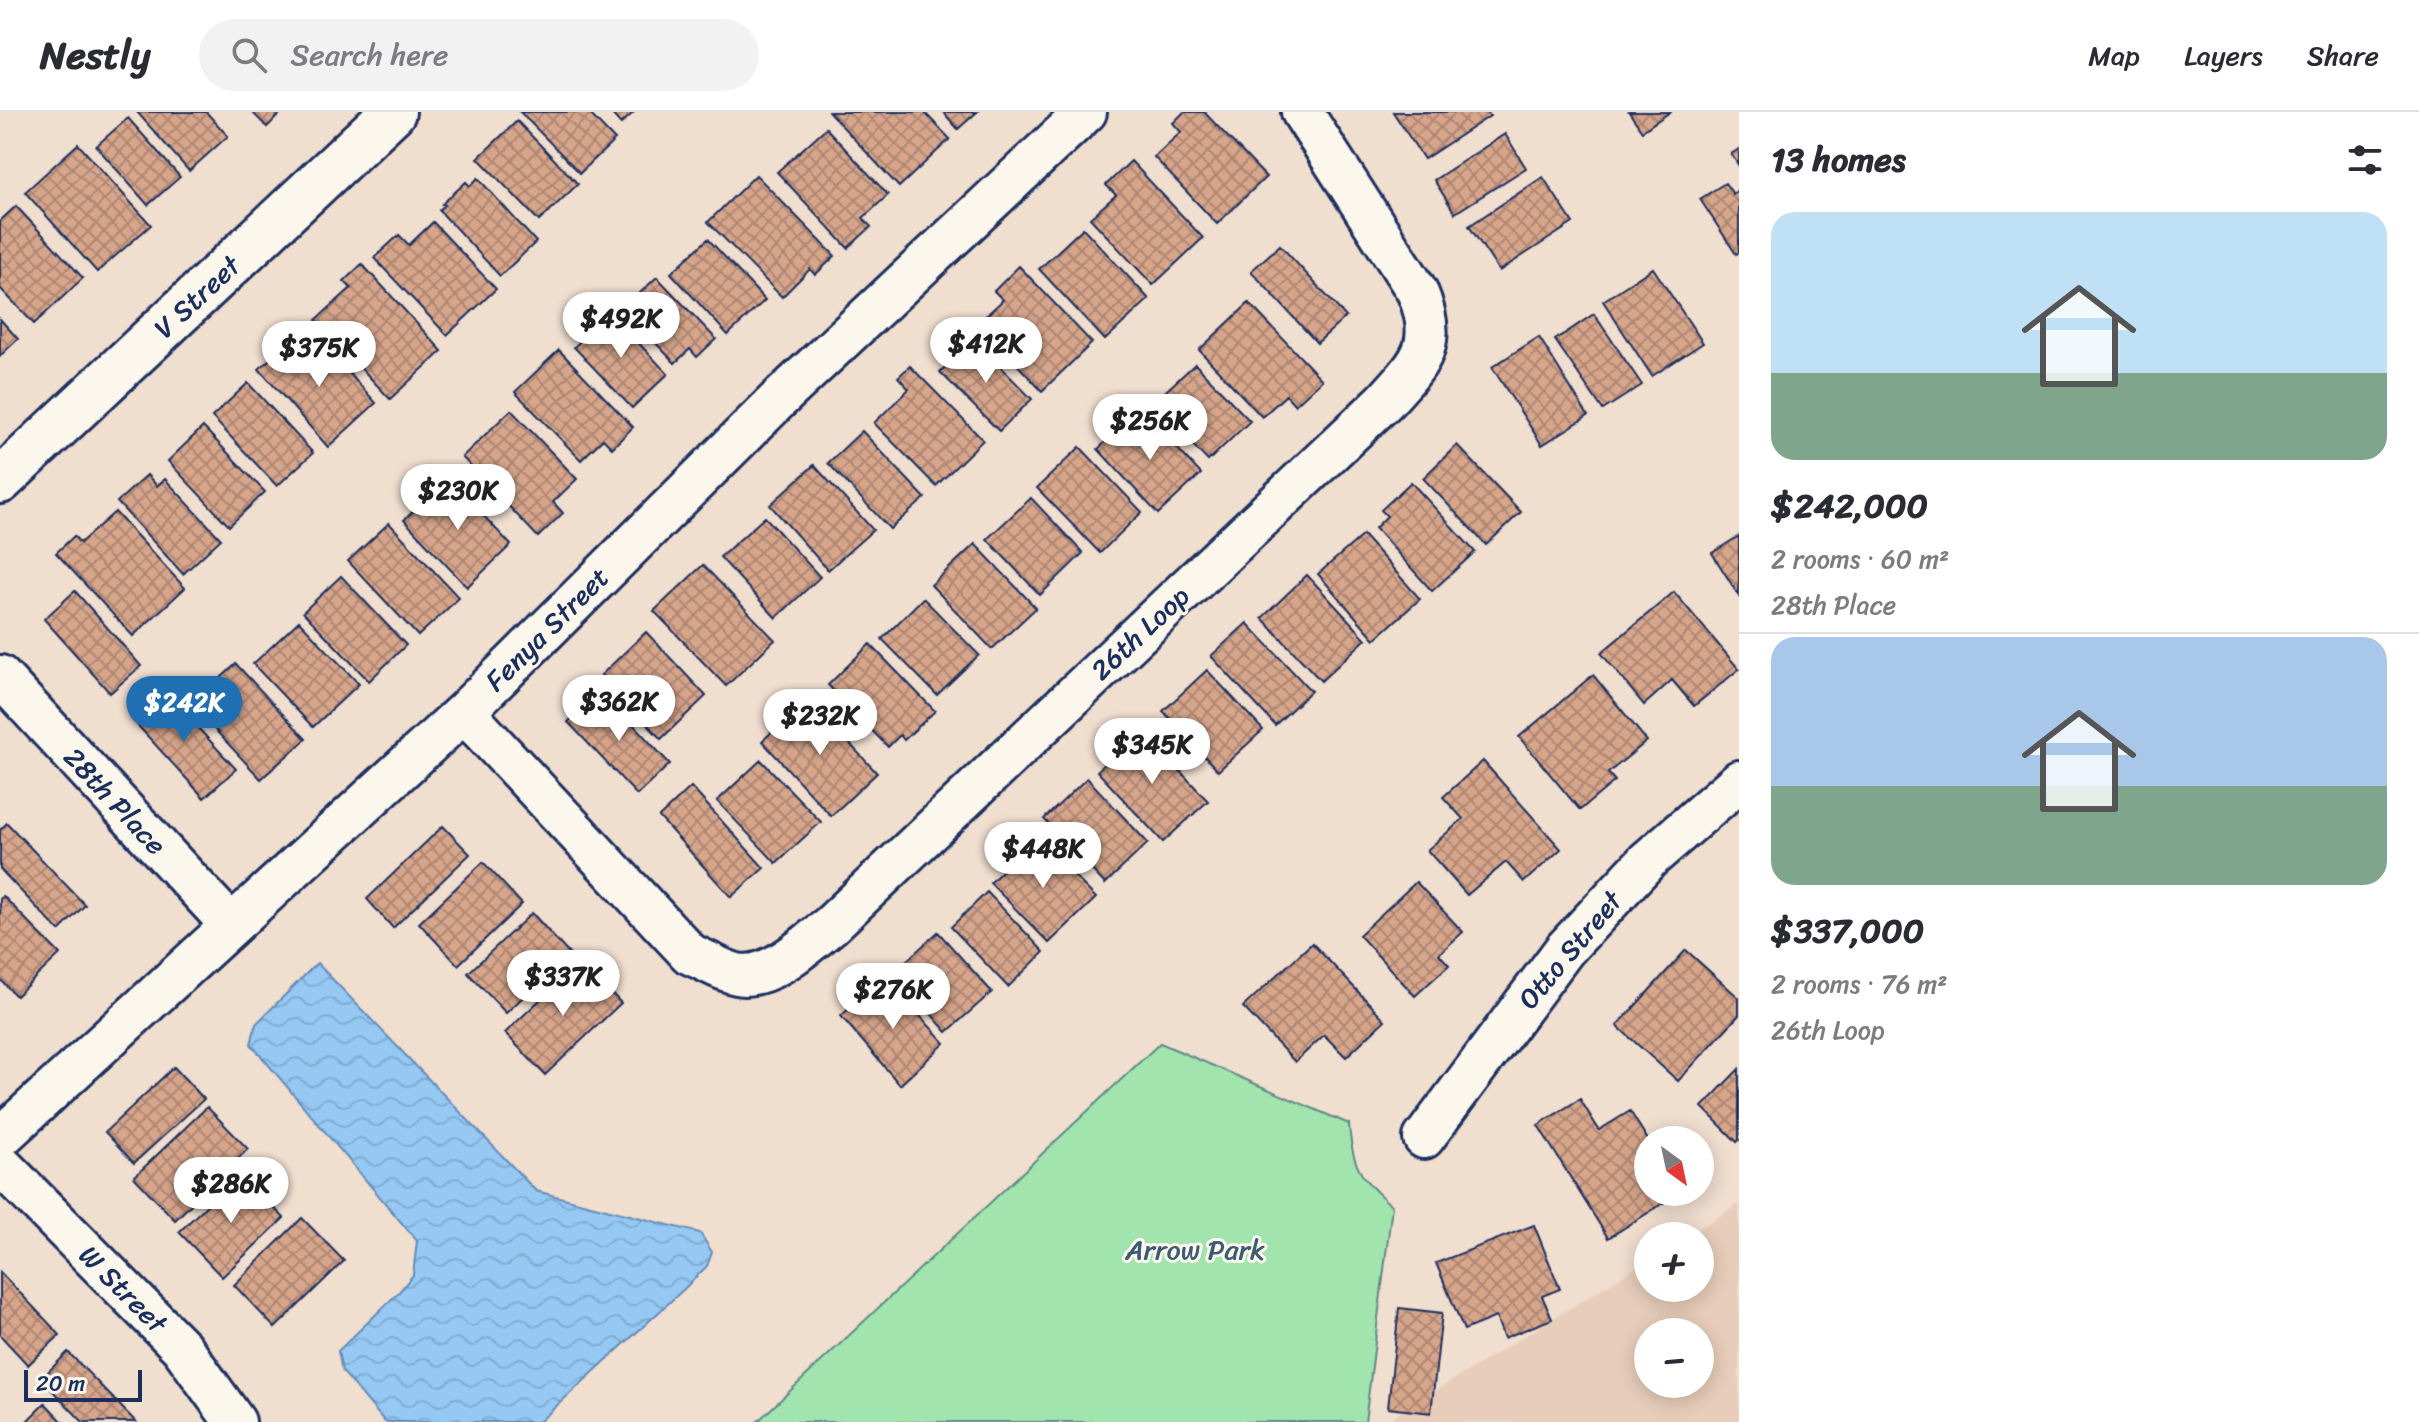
<!DOCTYPE html>
<meta charset="utf-8">
<style>
body{margin:0;font-family:Sriracha,sans-serif;background:#f2f2f3;color:#2b2b33;height:100vh;display:flex;flex-direction:column;font-size:30px;white-space:nowrap}
*{box-sizing:border-box;margin:0}
p{font-size:26px;color:#7c7c81}
.icon{flex:none;width:44px;height:44px;fill:none;stroke:currentColor;stroke-width:2;stroke-linecap:round;stroke-linejoin:round}
.map{position:relative;flex:1;overflow:hidden}
.drawer{display:flex;flex-direction:column;background:#fff;width:680px}
.drawer>*{flex:none}
.needle{width:52px;rotate:147deg}
.controls{position:absolute;left:1634px;top:1014px;display:grid;gap:16px}
.controls a{display:grid;place-items:center;width:80px;height:80px;border-radius:50%;background:#fff;box-shadow:0 4px 20px #0003;font-size:40px}
.scale{position:absolute;left:24px;bottom:20px;width:118px;box-sizing:border-box;padding-left:8px;border:4px solid #1b2f5e;border-top:0;font-size:22px;line-height:28px;white-space:nowrap;color:#1b2f5e;-webkit-text-stroke:6px #fbf7ec;paint-order:stroke}
.price{position:absolute;translate:-50% -68px;padding:0 18px;border-radius:28px;background:#fff;color:#222;font-size:26px;line-height:52px;filter:drop-shadow(0 2px 4px #0008)}
.price::after{content:'';position:absolute;left:50%;top:48px;width:24px;height:18px;margin-left:-12px;background:inherit;clip-path:polygon(0 0,100% 0,50% 100%)}
.price.selected{background:#1f6fb2;color:#fff}
ul{padding:0;list-style:none}
li{display:grid;align-content:center;gap:16px;height:424px;padding:0 32px}
li+li{border-top:2px solid #e1e1e2}
li span{display:grid;place-items:center;height:248px;border-radius:24px;color:#555}
li>.icon{margin-inline-start:auto}
span .icon{width:144px;height:144px;fill:#fffc;stroke-width:1}
li b{font-size:34px}
h2{display:flex;justify-content:space-between;align-items:center;height:96px;padding:0 32px;font-size:34px}
header{display:flex;align-items:center;gap:48px;box-sizing:border-box;height:112px;padding:0 40px;background:#fff;border-bottom:2px solid #e1e1e2}
header strong{font-size:38px}
nav{display:flex;gap:44px;margin-inline-start:auto;font-size:28px}
.search{width:560px;height:72px;background:#f2f2f3;display:flex;align-items:center;gap:20px;box-sizing:border-box;padding:0 28px;border-radius:44px;color:#7c7c81;font-size:30px}
main{display:flex;flex:1;min-height:0}
.map>svg:first-child{display:block}
.built{fill:#e8cdba;fill-rule:evenodd}
.green{fill:#a2e4ae;stroke:#5e8a86;stroke-width:2}
.water{fill:url(#water-waves);stroke:#648bb7;stroke-width:2}
.building{fill:url(#building-cross-hatch);stroke:#1b2f5e;stroke-width:2}
.lines{fill:none;stroke-linecap:round;stroke-linejoin:round}
.street-casing{stroke:#1b2f5e;stroke-width:46}
.secondary-casing{stroke:#1b2f5e;stroke-width:50}
.street{stroke:#fbf7ec;stroke-width:40}
.secondary{stroke:#fbf7ec;stroke-width:44}
.labels{text-anchor:middle;dominant-baseline:central;stroke-width:6;stroke-linejoin:round;paint-order:stroke}
.street-label{font-size:28px;fill:#1b2f5e;stroke:#fbf7ec}
.park-label{font-size:28px;fill:#3d5c72;stroke:#fbf7ec}
</style>
<header>
<strong>Nestly</strong>
<div class="search"><svg class="icon" aria-label="search" viewBox="0 0 24 24"><circle cx="10" cy="10" r="6"/><path d="M15 15l6 6"/></svg>Search here</div>
<nav><a>Map</a><a>Layers</a><a>Share</a></nav>
</header>
<main>
<div class="map">
<svg width="1739" height="1310" viewBox="0 0 1739 1310">
<defs>
<pattern id="water-waves" width="16" height="10" patternUnits="userSpaceOnUse" patternTransform="scale(2)"><rect width="16" height="10" fill="#95c8f2"/><path d="M0 5q4-4 8 0t8 0" fill="none" stroke="#80acd2"/></pattern>
<pattern id="building-cross-hatch" width="8" height="8" patternUnits="userSpaceOnUse" patternTransform="scale(2)"><rect width="8" height="8" fill="#d7a58a"/><path d="M0 0l8 8M0 8l8-8" fill="none" stroke="#ae8774"/></pattern>
</defs>
<rect width="100%" height="100%" fill="#f0decf"/>
<filter id="ink" filterUnits="userSpaceOnUse"><feTurbulence type="fractalNoise" baseFrequency=".0125" numOctaves="2"/><feDisplacementMap in="SourceGraphic" scale="16" xChannelSelector="R" yChannelSelector="G"/><feConvolveMatrix kernelMatrix="1 2 1 2 8 2 1 2 1" color-interpolation-filters="sRGB"/></filter>
<g filter="url(#ink)">
<path class="built" d="M 1739,1092 L 1739,1310 L 1385,1310 L 1648,1148 L 1648,1176 L 1700,1176 L 1700,1124 L 1687,1124 ZM 1648,1220 L 1700,1220 L 1700,1272 L 1648,1272 Z"/>
<path class="green" d="M 1160,931 L 1349,1012 C 1352,1055 1360,1066 1392,1094 L 1365,1310 L 757,1310 Z"/>
<path class="water" d="M 317,851 L 536,1079 L 700,1121 L 712,1140 L 707,1154 L 684,1177 L 539,1310 L 385,1310 L 342,1259 L 338,1239 L 399,1180 L 413,1163 L 417,1129 L 251,932 L 256,912 Z"/>
<path class="building" d="M 137,0 L 206,0 L 228,24 L 189,59 Z
M 252,0 L 282,0 L 267,15 Z
M 520,0 L 588,0 L 615,28 L 580,61 Z
M 610,0 L 634,0 L 621,12 Z
M 829,0 L 924,0 L 950,27 L 899,75 Z
M 943,0 L 977,0 L 958,17 Z
M 1184,0 L 1204,0 L 1266,65 L 1217,112 L 1154,45 L 1181,20 L 1173,11 Z
M 1393,0 L 1487,0 L 1490,4 L 1424,47 Z
M 1629,0 L 1670,0 L 1642,19 Z
M 128,6 L 180,65 L 148,93 L 96,34 Z
M 517,9 L 578,72 L 539,109 L 478,46 Z
M 826,16 L 888,83 L 863,106 L 871,115 L 848,136 L 777,60 Z
M 1505,22 L 1526,56 L 1455,101 L 1434,68 Z
M 78,32 L 151,113 L 97,160 L 25,80 Z
M 1739,37 L 1739,54 L 1731,42 Z
M 1131,49 L 1203,126 L 1153,173 L 1090,106 L 1116,83 L 1106,73 Z
M 756,63 L 835,144 L 815,163 L 810,157 L 782,185 L 708,110 Z
M 1543,65 L 1573,111 L 1499,159 L 1469,114 Z
M 478,66 L 536,130 L 500,164 L 439,98 L 445,93 L 442,92 L 466,70 L 470,74 Z
M 1725,71 L 1733,82 L 1739,77 L 1739,140 L 1736,142 L 1700,87 Z
M 16,94 L 83,166 L 34,212 L 0,176 L 0,109 Z
M 433,110 L 496,177 L 447,223 L 374,146 L 399,123 L 409,133 Z
M 1083,116 L 1149,187 L 1105,228 L 1039,157 Z
M 708,127 L 765,188 L 728,223 L 671,161 Z
M 1280,133 L 1346,205 L 1317,231 L 1251,159 Z
M 362,152 L 442,239 L 390,287 L 316,208 L 351,176 L 344,169 Z
M 1019,154 L 1092,231 L 1042,279 L 978,211 L 1003,188 L 994,179 Z
M 1653,156 L 1703,231 L 1652,264 L 1603,189 Z
M 657,165 L 716,227 L 697,245 L 690,237 L 675,251 L 623,197 Z
M 1249,191 L 1322,268 L 1295,293 L 1286,283 L 1262,305 L 1199,238 Z
M 610,201 L 668,262 L 632,296 L 574,235 Z
M 1594,202 L 1642,273 L 1603,298 L 1555,228 Z
M 0,207 L 18,227 L 0,244 Z
M 314,222 L 376,291 L 328,335 L 259,257 L 282,236 L 290,244 Z
M 1539,225 L 1588,304 L 1542,333 L 1492,255 Z
M 973,227 L 1032,287 L 999,319 L 940,260 Z
M 559,238 L 633,315 L 612,336 L 603,327 L 581,348 L 515,280 Z
M 1195,252 L 1250,309 L 1208,349 L 1153,291 Z
M 910,254 L 983,328 L 936,374 L 874,311 L 909,277 L 898,265 Z
M 248,271 L 313,341 L 277,374 L 212,305 Z
M 1141,297 L 1201,362 L 1158,402 L 1098,337 Z
M 511,298 L 577,367 L 553,390 L 563,401 L 538,425 L 462,345 Z
M 203,315 L 265,380 L 229,414 L 168,349 Z
M 862,319 L 925,386 L 890,417 L 828,351 Z
M 1457,333 L 1521,400 L 1486,433 L 1423,366 Z
M 1080,335 L 1142,400 L 1100,441 L 1037,376 Z
M 814,353 L 873,418 L 828,458 L 770,393 Z
M 147,363 L 157,374 L 165,367 L 221,427 L 183,462 L 117,390 Z
M 448,366 L 511,433 L 467,475 L 404,408 Z
M 1411,370 L 1475,440 L 1432,479 L 1375,416 L 1387,404 L 1381,398 Z
M 1031,386 L 1083,441 L 1040,483 L 987,427 Z
M 115,400 L 185,476 L 133,524 L 56,441 L 74,424 L 80,431 Z
M 765,405 L 820,465 L 776,506 L 720,445 Z
M 389,411 L 459,486 L 418,524 L 348,449 Z
M 1363,423 L 1420,487 L 1375,527 L 1318,462 Z
M 1739,424 L 1739,484 L 1712,441 Z
M 975,432 L 1036,496 L 992,537 L 931,473 Z
M 703,453 L 775,528 L 726,574 L 654,499 Z
M 1307,463 L 1366,527 L 1321,569 L 1262,506 Z
M 341,464 L 406,533 L 369,569 L 303,500 Z
M 75,479 L 141,554 L 110,581 L 44,507 Z
M 1674,480 L 1739,557 L 1694,594 L 1672,568 L 1644,593 L 1601,541 Z
M 923,486 L 979,543 L 937,583 L 882,527 Z
M 299,509 L 359,572 L 313,615 L 253,552 Z
M 1247,511 L 1311,579 L 1275,613 L 1211,544 Z
M 646,520 L 706,584 L 661,627 L 601,563 Z
M 870,532 L 935,599 L 904,628 L 900,623 L 888,635 L 828,573 Z
M 236,552 L 306,627 L 261,667 L 192,593 Z
M 1207,558 L 1263,618 L 1218,659 L 1163,599 Z
M 1593,563 L 1647,629 L 1608,661 L 1615,669 L 1580,698 L 1519,625 Z
M 163,578 L 236,657 L 204,686 L 131,606 Z
M 602,579 L 670,652 L 637,683 L 568,610 Z
M 808,587 L 877,661 L 831,704 L 762,629 Z
M 1142,618 L 1208,689 L 1163,730 L 1097,659 Z
M 761,648 L 821,710 L 776,751 L 717,689 Z
M 1483,649 L 1561,737 L 1524,770 L 1506,750 L 1467,783 L 1427,738 L 1463,707 L 1443,685 Z
M 1087,666 L 1148,731 L 1105,772 L 1044,707 Z
M 691,675 L 764,756 L 731,785 L 659,705 Z
M 7,711 L 85,793 L 59,819 L 0,757 L 0,718 Z
M 443,714 L 470,742 L 393,816 L 367,787 Z
M 1036,725 L 1096,786 L 1049,831 L 990,771 Z
M 483,750 L 522,792 L 458,853 L 419,811 Z
M 1416,770 L 1463,820 L 1439,842 L 1449,853 L 1415,884 L 1359,823 Z
M 987,780 L 1044,840 L 1008,875 L 951,815 Z
M 3,784 L 60,842 L 16,884 L 0,867 L 0,787 Z
M 532,801 L 569,842 L 506,901 L 468,861 Z
M 938,820 L 992,880 L 947,920 L 894,860 Z
M 1312,831 L 1385,908 L 1346,945 L 1324,923 L 1295,950 L 1243,895 Z
M 1686,838 L 1739,886 L 1739,903 L 1678,969 L 1617,914 Z
M 581,849 L 621,891 L 545,963 L 505,921 Z
M 884,865 L 945,931 L 900,973 L 841,904 Z
M 174,955 L 204,987 L 134,1051 L 105,1020 Z
M 1739,957 L 1739,1028 L 1737,1030 L 1702,995 Z
M 1580,987 L 1599,1018 L 1630,999 L 1648,1028 L 1648,1080 L 1681,1080 L 1608,1126 L 1538,1013 Z
M 207,995 L 248,1037 L 175,1108 L 134,1065 Z
M 240,1061 L 284,1106 L 222,1165 L 179,1120 Z
M 302,1106 L 344,1149 L 275,1216 L 234,1173 Z
M 1534,1113 L 1560,1177 L 1542,1184 L 1552,1207 L 1504,1226 L 1496,1205 L 1464,1218 L 1436,1151 Z
M 0,1160 L 60,1223 L 28,1253 L 0,1223 Z
M 1399,1196 L 1442,1201 L 1431,1301 L 1388,1296 Z
M 68,1240 L 136,1310 L 83,1310 L 41,1267 Z
M 45,1291 L 63,1310 L 26,1310 Z"/>
<g class="lines">
<defs>
<path id="street" d="M 0,564 L 231,813
M 464,600 L 690,842 C 705,848 722,859 737,862 C 769,869 808,831 831,813 L 1384,290 C 1420,251 1440,233 1417,179 L 1302,0
M 0,1026 L 464,600 L 777,289 L 1086,0
M 1424,1026 L 1565,837 L 1648,748 L 1739,669
M 0,1052 L 182,1236 L 235,1310"/>
<path id="secondary" d="M 0,369 L 393,0"/>
</defs>
<use href="#street" class="street-casing"/>
<use href="#secondary" class="secondary-casing"/>
<use href="#street" class="street"/>
<use href="#secondary" class="secondary"/>
</g>
</g>
<g class="labels">
<g class="street-label">
<text transform="translate(197 185) rotate(-43)">V Street</text>
<text transform="translate(547 517) rotate(-45)">Fenya Street</text>
<text transform="translate(1140 521) rotate(-43)">26th Loop</text>
<text transform="translate(115 689) rotate(47)">28th Place</text>
<text transform="translate(1570 838) rotate(-50)">Otto Street</text>
<text transform="translate(123 1177) rotate(45)">W Street</text>
</g>
<g class="park-label">
<text x="1195" y="1137">Arrow Park</text>
</g>
</g>
</svg>
<div class="controls">
<a><svg class="needle" viewBox="-14 -14 28 28"><path d="M0-13l5 13h-10z" fill="#e53935"/><path d="M0 13l5-13h-10z" fill="#7c7c81"/></svg></a>
<a>+</a>
<a>−</a>
</div>
<div class="scale">20 m</div>
<b class="price" style="left:621px;top:248px">$492K</b>
<b class="price" style="left:986px;top:273px">$412K</b>
<b class="price" style="left:319px;top:277px">$375K</b>
<b class="price" style="left:1150px;top:350px">$256K</b>
<b class="price" style="left:458px;top:420px">$230K</b>
<b class="price" style="left:619px;top:631px">$362K</b>
<b class="price selected" style="left:184px;top:632px">$242K</b>
<b class="price" style="left:820px;top:645px">$232K</b>
<b class="price" style="left:1152px;top:674px">$345K</b>
<b class="price" style="left:1043px;top:778px">$448K</b>
<b class="price" style="left:563px;top:906px">$337K</b>
<b class="price" style="left:893px;top:919px">$276K</b>
<b class="price" style="left:231px;top:1113px">$286K</b>
</div>
<section class="drawer">
<h2>13 homes<svg class="icon" aria-label="filters" viewBox="0 0 24 24"><path d="M4 7h16M4 17h16"/><circle cx="9" cy="7" r="2"/><circle cx="15" cy="17" r="2"/></svg></h2>
<ul>
<li><span style="background:linear-gradient(#bfe0f5 65%,#7fa58c 0)"><svg class="icon" aria-label="home" viewBox="0 0 24 24"><path d="M3 11l9-7 9 7M6 9v11h12V9"/></svg></span><div><b>$242,000</b><p>2 rooms · 60 m²</p><p>28th Place</p></div></li>
<li><span style="background:linear-gradient(#a9c7e8 60%,#7fa58c 0)"><svg class="icon" aria-label="home" viewBox="0 0 24 24"><path d="M3 11l9-7 9 7M6 9v11h12V9"/></svg></span><div><b>$337,000</b><p>2 rooms · 76 m²</p><p>26th Loop</p></div></li>
</ul>
</section>
</main>
